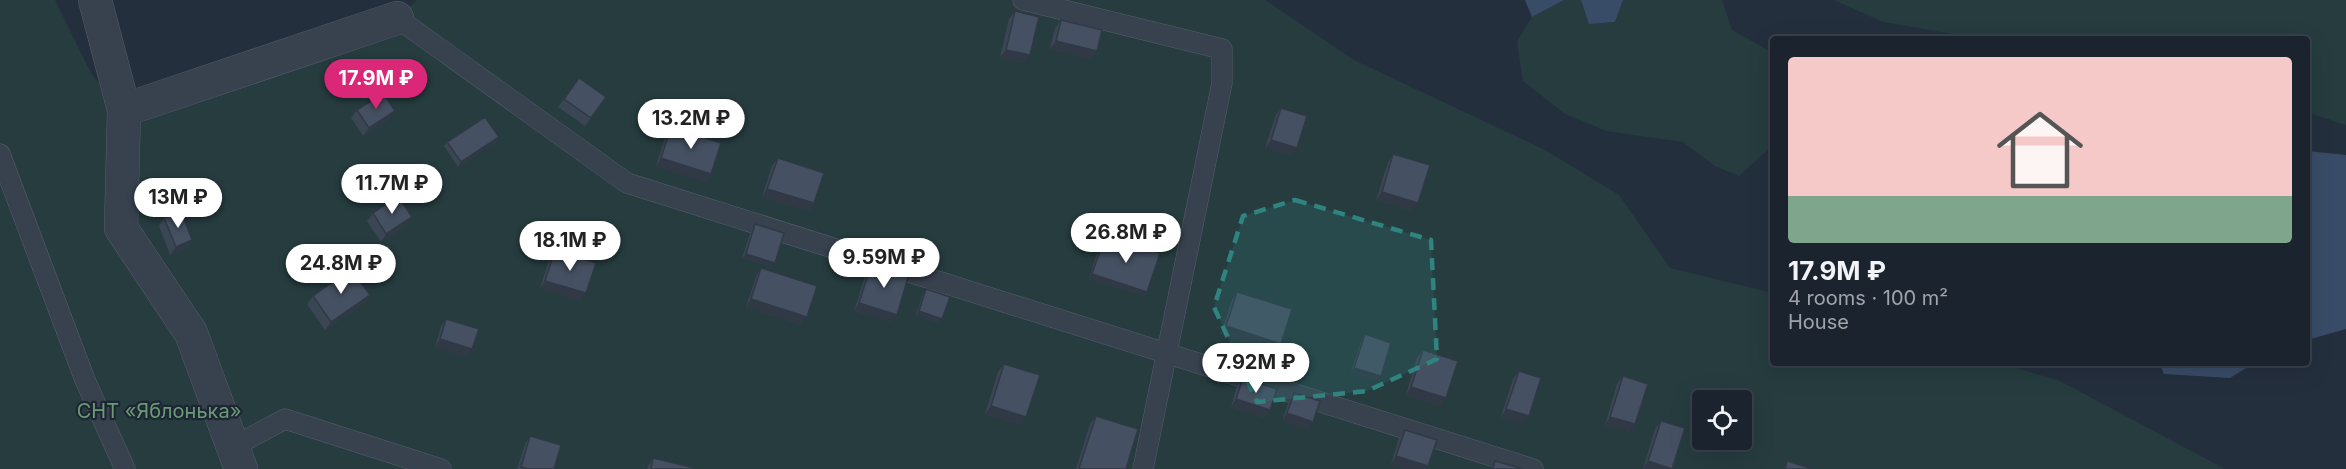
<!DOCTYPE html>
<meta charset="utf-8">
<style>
body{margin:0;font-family:Inter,sans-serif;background:#242b36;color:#f1f3f6;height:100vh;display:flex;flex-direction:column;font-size:22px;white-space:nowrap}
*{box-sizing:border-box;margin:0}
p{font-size:20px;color:#a0a4aa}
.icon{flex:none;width:33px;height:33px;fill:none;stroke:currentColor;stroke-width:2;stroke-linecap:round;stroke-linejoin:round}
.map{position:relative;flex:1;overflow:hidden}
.drawer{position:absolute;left:1770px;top:36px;width:540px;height:330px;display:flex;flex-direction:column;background:#1b232e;border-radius:6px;box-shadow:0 6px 24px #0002,0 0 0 2px #39404a}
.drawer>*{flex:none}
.tools{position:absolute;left:1692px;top:390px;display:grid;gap:12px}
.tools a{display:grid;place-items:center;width:60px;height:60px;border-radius:6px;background:#1b232e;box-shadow:0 6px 24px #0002,0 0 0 2px #39404a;font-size:30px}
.price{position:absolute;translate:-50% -51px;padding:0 14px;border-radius:21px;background:#fff;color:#222;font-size:20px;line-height:39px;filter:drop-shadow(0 2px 3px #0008)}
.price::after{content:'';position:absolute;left:50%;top:36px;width:18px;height:14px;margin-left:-9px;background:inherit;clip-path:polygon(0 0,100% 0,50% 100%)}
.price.active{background:#db2777;color:#fff}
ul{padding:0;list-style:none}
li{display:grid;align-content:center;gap:12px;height:318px;padding:0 18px}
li+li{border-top:2px solid #39404a}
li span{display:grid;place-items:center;height:186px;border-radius:6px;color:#555}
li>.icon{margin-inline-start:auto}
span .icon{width:108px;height:108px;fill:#fffc;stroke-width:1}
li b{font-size:26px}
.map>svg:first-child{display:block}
.green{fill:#263c3f;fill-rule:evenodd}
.water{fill:#394c67}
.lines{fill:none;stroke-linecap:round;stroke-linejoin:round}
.service-casing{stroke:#565f6c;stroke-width:21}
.minor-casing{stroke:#565f6c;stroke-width:34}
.service{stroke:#38414e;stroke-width:20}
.minor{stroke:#38414e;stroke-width:33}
.wall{fill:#3b4654}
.shaded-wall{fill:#303945}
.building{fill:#455162;stroke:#303945;stroke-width:1.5}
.marked{fill:#308480;fill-opacity:0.2;stroke:#308480;stroke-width:4.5;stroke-dasharray:12 8;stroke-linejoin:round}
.labels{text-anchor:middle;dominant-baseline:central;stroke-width:4.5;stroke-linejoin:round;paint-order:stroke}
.park-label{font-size:20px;fill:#6b9a76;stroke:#1d2633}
</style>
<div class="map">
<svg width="2346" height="469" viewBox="0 0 2346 469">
<rect width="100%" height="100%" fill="#242f3e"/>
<path class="green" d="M 0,0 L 55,0 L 92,75 L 124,109 L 397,18 L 417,0 L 1265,0 L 1354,60 L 1545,150 L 1619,195 L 1670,268 L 1773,293 L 1773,363 L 2000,363 L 2060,381 L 2225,469 L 0,469 ZM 1702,400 L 1742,400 L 1742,440 L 1702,440 Z
M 1564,0 L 1581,0 L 1590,24 L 1615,22 L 1623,0 L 1722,0 L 1732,30 L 1773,53 L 1773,145 L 1739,176 L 1715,166 L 1683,142 L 1606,131 L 1565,114 L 1523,81 L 1517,42 L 1532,17 Z
M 1834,0 L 2346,0 L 2346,125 L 2307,112 L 2307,39 L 1981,39 L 1883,22 Z"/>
<path class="water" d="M 1525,0 L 1564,0 L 1532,17 Z
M 1581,0 L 1623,0 L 1615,22 L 1589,24 Z
M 2307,151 L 2346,155 L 2346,329 L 2307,340 Z
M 2159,363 L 2254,363 L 2230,378 L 2164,374 Z"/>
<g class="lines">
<defs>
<path id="service" d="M 1023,0 L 1222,49 L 1222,83 L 1143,469
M 397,18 L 627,183 L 1533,469
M 0,154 L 85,380 L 125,469
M 233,447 L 285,419 L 441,469"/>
<path id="minor" d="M 95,0 L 124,110 L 121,228 L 191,333 L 241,469
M 124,110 L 397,18"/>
</defs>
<use href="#service" class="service-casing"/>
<use href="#minor" class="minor-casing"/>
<use href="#service" class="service"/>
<use href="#minor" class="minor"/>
</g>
<path class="wall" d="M 1015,11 L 1024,63 L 1000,57 L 1009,19 Z
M 1061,20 L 1091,59 L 1050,49 L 1055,28 Z
M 579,78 L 606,97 L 585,126 L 558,107 Z
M 1281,108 L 1291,156 L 1265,148 L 1276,115 Z
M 357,110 L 389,119 L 363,136 L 351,118 Z
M 671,127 L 711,174 L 706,182 L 656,166 L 666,135 Z
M 499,137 L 496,142 L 458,167 L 444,146 L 447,142 Z
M 1393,154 L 1412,211 L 1376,200 L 1388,162 Z
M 778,158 L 814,203 L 809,211 L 762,197 L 772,166 Z
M 373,213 L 406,225 L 381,242 L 367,221 Z
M 164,218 L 192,240 L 187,248 L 170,255 L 159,226 Z
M 755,224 L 775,263 L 772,267 L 742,258 L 752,228 Z
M 1105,236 L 1144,296 L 1089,279 L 1101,240 Z
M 555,250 L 580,301 L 540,288 L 550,257 Z
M 872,262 L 891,322 L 854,311 L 867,270 Z
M 761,268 L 802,325 L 746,307 L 756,276 Z
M 926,289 L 939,323 L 916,315 L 923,294 Z
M 1237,292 L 1281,344 L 1276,352 L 1221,334 L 1232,300 Z
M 370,295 L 364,303 L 325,330 L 307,304 L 313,296 Z
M 446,319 L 467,357 L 435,347 L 441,326 Z
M 1365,334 L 1378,380 L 1351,372 L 1362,339 Z
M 1423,350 L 1441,406 L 1406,395 L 1417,358 Z
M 1004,364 L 1026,417 L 1021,425 L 985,414 L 998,372 Z
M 1519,371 L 1523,424 L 1501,417 L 1513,379 Z
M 1623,376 L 1635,424 L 1629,432 L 1605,425 L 1617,384 Z
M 1243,378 L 1265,418 L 1231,407 L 1237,386 Z
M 1294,393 L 1308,429 L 1282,421 L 1289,401 Z
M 1096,416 L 1126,469 L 1076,469 L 1090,424 Z
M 1661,421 L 1672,469 L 1643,469 L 1655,429 Z
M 1405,430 L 1428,466 L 1426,469 L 1407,469 L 1391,464 L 1399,438 Z
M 530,436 L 554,469 L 517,469 L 525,444 Z
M 653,458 L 694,469 L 647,469 L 648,466 Z"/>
<path class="shaded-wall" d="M 1056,41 L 1097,51 L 1091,59 L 1050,49 Z
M 1006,50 L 1030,55 L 1024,63 L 1000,57 Z
M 395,111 L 389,119 L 363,136 L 369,128 Z
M 499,137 L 496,142 L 458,167 L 461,162 Z
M 1271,140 L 1297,148 L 1291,156 L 1265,148 Z
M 661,158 L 711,174 L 706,182 L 656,166 Z
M 767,189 L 814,203 L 809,211 L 762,197 Z
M 1382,192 L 1418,203 L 1412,211 L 1376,200 Z
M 412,217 L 406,225 L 381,242 L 386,234 Z
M 192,240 L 187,248 L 170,255 L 176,247 Z
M 746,254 L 775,263 L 772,267 L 742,258 Z
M 1092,274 L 1147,292 L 1144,296 L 1089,279 Z
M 545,281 L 586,293 L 580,301 L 540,288 Z
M 370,295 L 364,303 L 325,330 L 331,322 Z
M 751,299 L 807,317 L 802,325 L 746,307 Z
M 859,303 L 897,315 L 891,322 L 854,311 Z
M 919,311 L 942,319 L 939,323 L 916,315 Z
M 1226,326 L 1281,344 L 1276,352 L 1221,334 Z
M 440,339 L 472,349 L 467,357 L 435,347 Z
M 1354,368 L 1381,376 L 1378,380 L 1351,372 Z
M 1411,387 L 1446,398 L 1441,406 L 1406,395 Z
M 1236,399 L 1270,410 L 1265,418 L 1231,407 Z
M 991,406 L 1026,417 L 1021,425 L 985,414 Z
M 1506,409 L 1529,416 L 1523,424 L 1501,417 Z
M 1287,413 L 1313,422 L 1308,429 L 1282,421 Z
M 1610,417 L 1635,424 L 1629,432 L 1605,425 Z
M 1396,456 L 1428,466 L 1426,469 L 1407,469 L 1391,464 Z
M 1648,461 L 1672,469 L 1643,469 Z"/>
<path class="building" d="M 1015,11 L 1039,17 L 1030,55 L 1006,50 Z
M 1061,20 L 1102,30 L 1097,51 L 1056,41 Z
M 579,78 L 606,97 L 591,118 L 564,99 Z
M 383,93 L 395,111 L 369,128 L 357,110 Z
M 1281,108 L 1307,116 L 1297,148 L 1271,140 Z
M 485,117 L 499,137 L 461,162 L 447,142 Z
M 671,127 L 721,143 L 711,174 L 661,158 Z
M 1393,154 L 1430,165 L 1418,203 L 1382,192 Z
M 778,158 L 824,173 L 814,203 L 767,189 Z
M 398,196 L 412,217 L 386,234 L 373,213 Z
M 181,211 L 192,240 L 176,247 L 164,218 Z
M 755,224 L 784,233 L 775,263 L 746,254 Z
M 1105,236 L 1160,253 L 1147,292 L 1092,274 Z
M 555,250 L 596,263 L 586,293 L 545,281 Z
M 872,262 L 909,274 L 897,315 L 859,303 Z
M 761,268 L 817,286 L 807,317 L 751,299 Z
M 351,269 L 370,295 L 331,322 L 313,296 Z
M 926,289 L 950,297 L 942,319 L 919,311 Z
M 1237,292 L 1292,309 L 1281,344 L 1226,326 Z
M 446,319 L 479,329 L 472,349 L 440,339 Z
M 1365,334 L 1391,343 L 1381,376 L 1354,368 Z
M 1423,350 L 1458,361 L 1446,398 L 1411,387 Z
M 1004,364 L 1040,375 L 1026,417 L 991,406 Z
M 1519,371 L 1541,378 L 1529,416 L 1506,409 Z
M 1623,376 L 1648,384 L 1635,424 L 1610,417 Z
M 1243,378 L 1277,389 L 1270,410 L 1236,399 Z
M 1294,393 L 1320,401 L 1313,422 L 1287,413 Z
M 1096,416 L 1138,429 L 1126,469 L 1083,469 L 1079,468 Z
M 1661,421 L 1685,428 L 1672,469 L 1648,461 Z
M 1405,430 L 1437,440 L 1428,466 L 1396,456 Z
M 530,436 L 561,445 L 554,469 L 529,469 L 521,467 Z
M 653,458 L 695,468 L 694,469 L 651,469 Z
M 1495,461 L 1523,469 L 1493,469 Z
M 1787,461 L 1813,469 L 1785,469 Z"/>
<path class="marked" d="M 1295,200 L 1431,240 L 1437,359 L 1367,391 L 1257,402 L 1214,307 L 1243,216 Z"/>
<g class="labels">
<g class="park-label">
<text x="159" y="411">СНТ «Яблонька»</text>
</g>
</g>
</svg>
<div class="tools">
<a><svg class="icon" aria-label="locate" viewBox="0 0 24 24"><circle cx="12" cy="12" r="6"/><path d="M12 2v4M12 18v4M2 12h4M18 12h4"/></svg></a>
</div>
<b class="price active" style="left:376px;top:110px">17.9M ₽</b>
<b class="price" style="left:691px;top:150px">13.2M ₽</b>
<b class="price" style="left:392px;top:215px">11.7M ₽</b>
<b class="price" style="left:178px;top:229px">13M ₽</b>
<b class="price" style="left:1126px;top:264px">26.8M ₽</b>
<b class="price" style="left:570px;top:272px">18.1M ₽</b>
<b class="price" style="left:884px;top:289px">9.59M ₽</b>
<b class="price" style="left:341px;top:295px">24.8M ₽</b>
<b class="price" style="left:1256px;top:394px">7.92M ₽</b>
<section class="drawer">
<ul>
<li><span style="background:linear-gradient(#f6c9c9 75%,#7fa58c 0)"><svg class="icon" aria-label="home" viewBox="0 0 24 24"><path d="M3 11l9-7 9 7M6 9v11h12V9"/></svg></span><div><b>17.9M ₽</b><p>4 rooms · 100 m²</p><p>House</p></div></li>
</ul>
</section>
</div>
